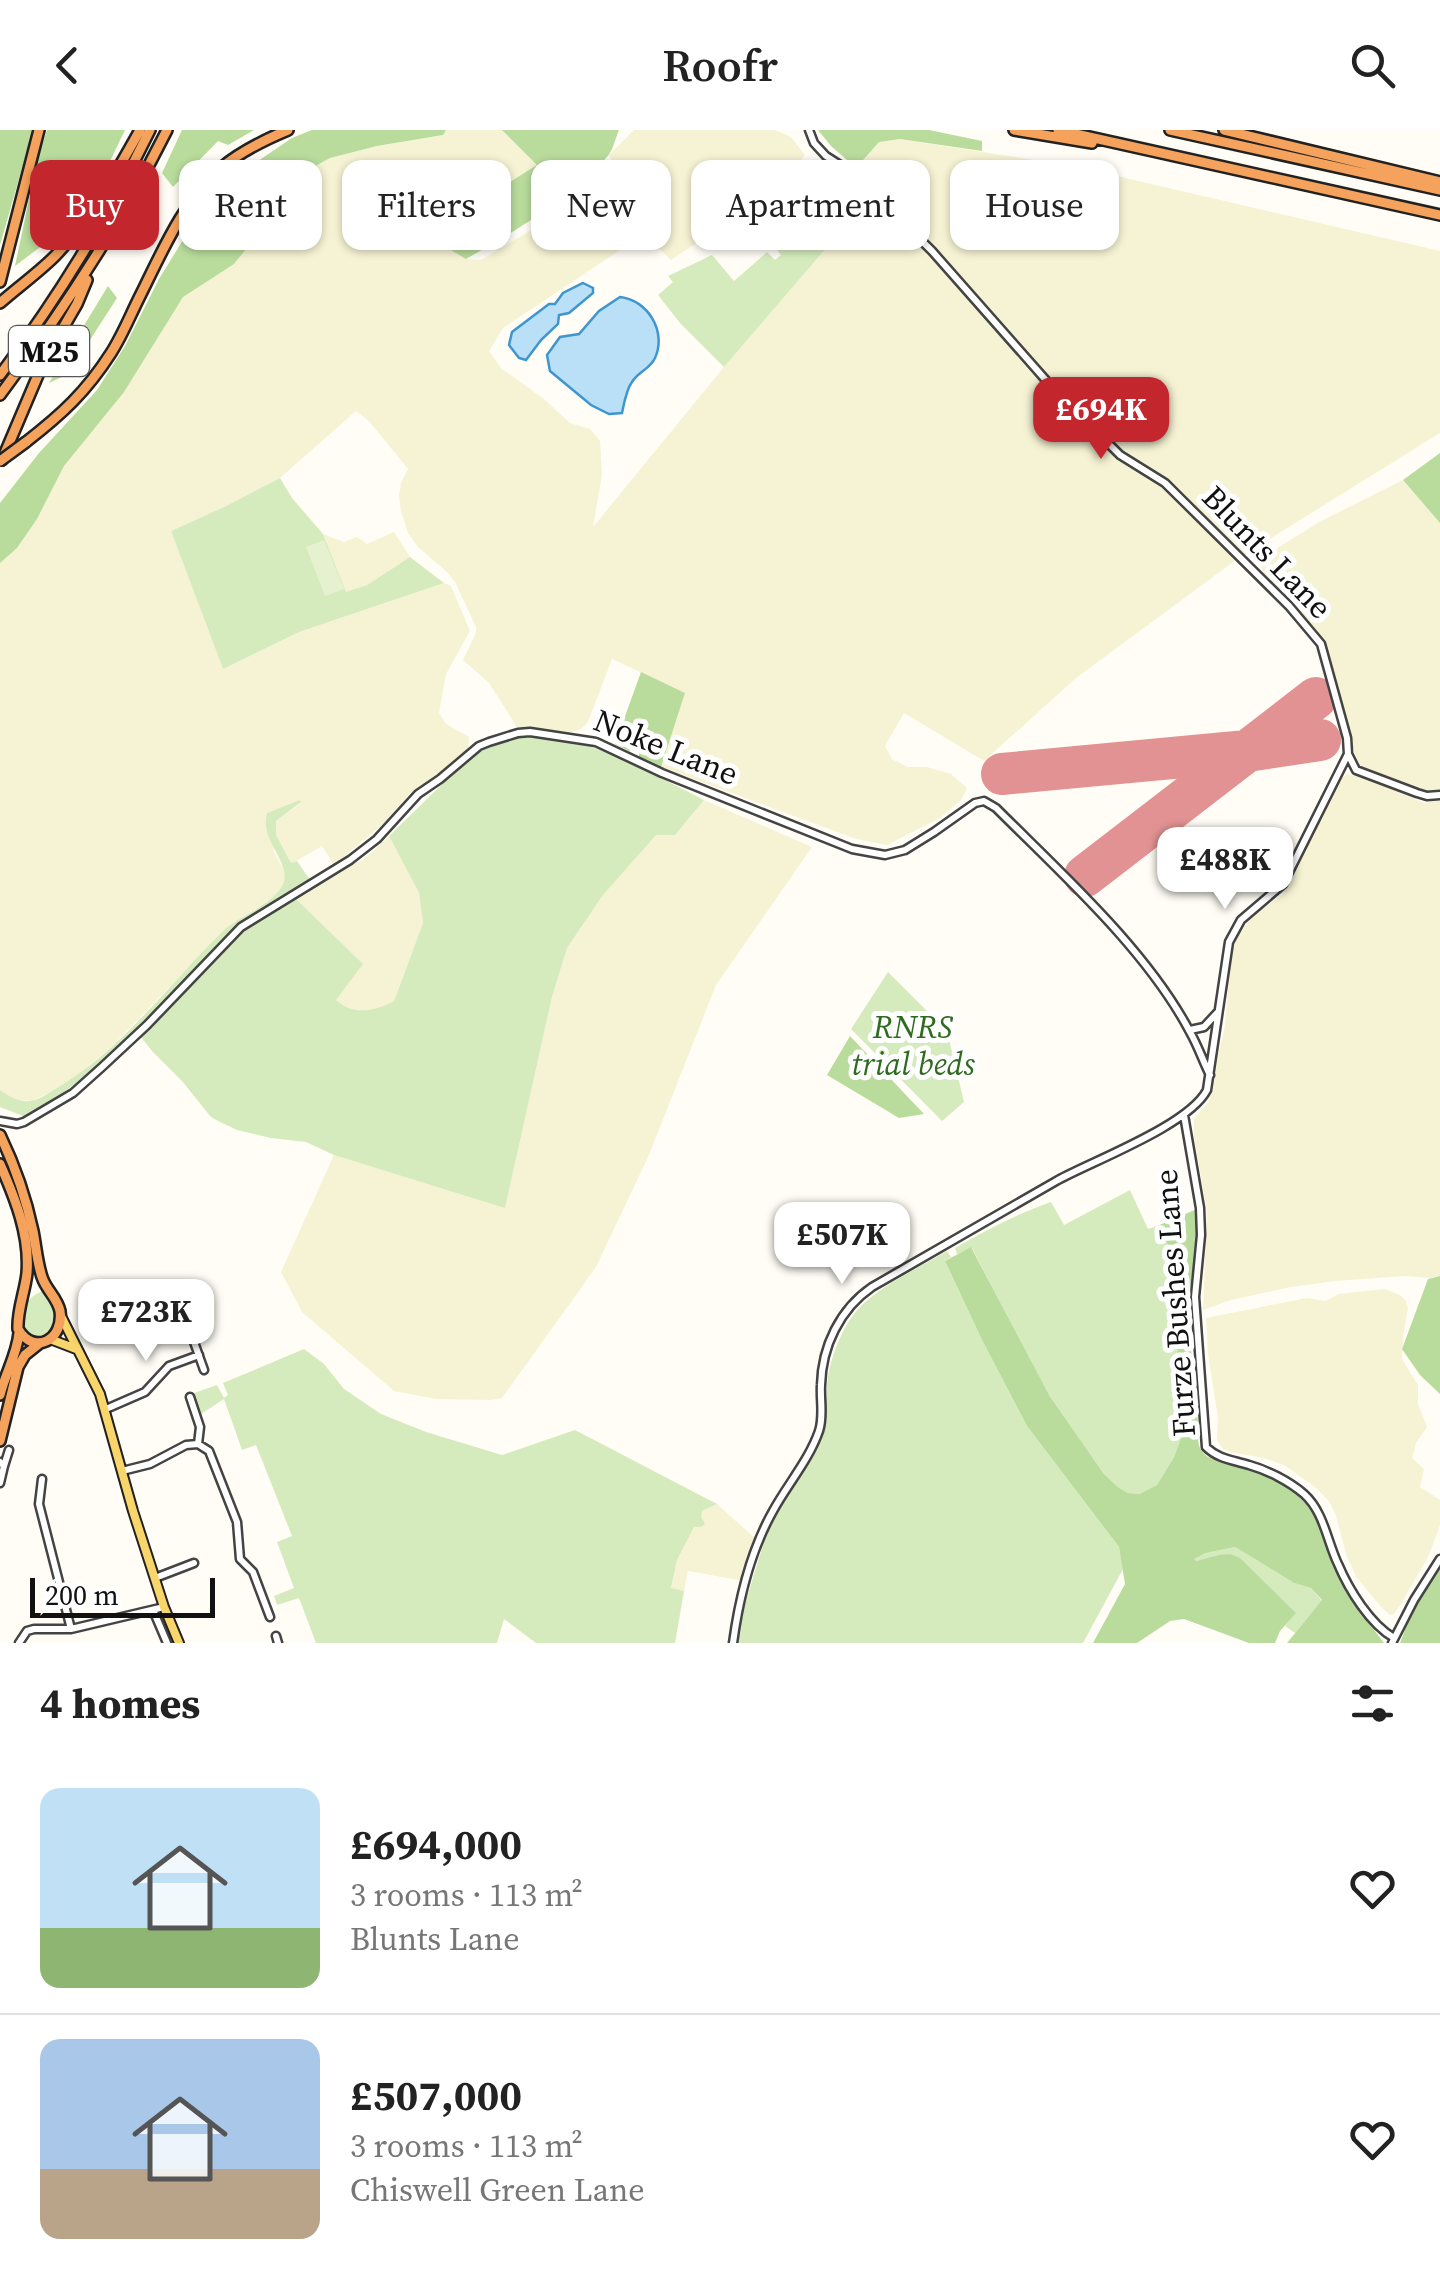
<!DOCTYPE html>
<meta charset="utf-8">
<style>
body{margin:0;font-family:"Source Serif 4",serif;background:#f2f2f2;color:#222;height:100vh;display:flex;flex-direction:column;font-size:38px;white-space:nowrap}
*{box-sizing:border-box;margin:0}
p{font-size:32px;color:#767676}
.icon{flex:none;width:55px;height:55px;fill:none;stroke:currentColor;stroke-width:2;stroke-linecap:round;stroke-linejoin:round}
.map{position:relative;height:1513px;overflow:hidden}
.details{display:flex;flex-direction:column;background:#fff;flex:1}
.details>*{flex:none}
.hud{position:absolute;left:30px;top:30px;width:1380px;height:90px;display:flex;gap:20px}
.scale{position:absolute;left:30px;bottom:25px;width:185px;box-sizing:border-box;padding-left:10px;border:5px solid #111;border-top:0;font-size:28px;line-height:35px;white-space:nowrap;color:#111;-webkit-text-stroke:8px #fff;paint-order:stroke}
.price{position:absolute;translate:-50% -85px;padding:0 22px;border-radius:20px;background:#fff;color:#222;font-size:32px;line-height:65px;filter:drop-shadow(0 2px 5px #0008)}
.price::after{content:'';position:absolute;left:50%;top:60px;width:30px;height:22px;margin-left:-15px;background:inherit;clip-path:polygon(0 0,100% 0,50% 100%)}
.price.selected{background:#c4262e;color:#fff}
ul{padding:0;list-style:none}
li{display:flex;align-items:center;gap:30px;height:250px;padding:0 40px}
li+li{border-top:2px solid #e0e0e0}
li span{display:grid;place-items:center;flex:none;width:280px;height:200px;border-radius:20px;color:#555}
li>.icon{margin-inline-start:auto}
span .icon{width:120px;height:120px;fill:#fffc;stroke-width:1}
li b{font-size:42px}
h2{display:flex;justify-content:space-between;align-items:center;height:120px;padding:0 40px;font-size:42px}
.chip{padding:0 35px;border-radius:20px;background:#fff;box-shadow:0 2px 8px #0004;font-size:35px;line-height:90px}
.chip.selected{background:#c4262e;color:#fff}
header{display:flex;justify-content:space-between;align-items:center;height:130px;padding:0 40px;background:#fff;font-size:45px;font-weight:600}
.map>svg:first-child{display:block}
.farmland{fill:#f6f3d4}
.green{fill:#d5ebbd}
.forest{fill:#b9dc9c}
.pitch{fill:#e6f2cf}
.water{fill:#b9e0f7;stroke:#3f96cf;stroke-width:2.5}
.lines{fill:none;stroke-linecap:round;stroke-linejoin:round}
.runway{stroke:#e29292;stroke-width:42}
.minor-casing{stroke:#444;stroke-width:11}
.major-casing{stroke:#222;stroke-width:12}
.highway-casing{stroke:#222;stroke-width:14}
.minor{stroke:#fff;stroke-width:6}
.major{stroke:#f9d66b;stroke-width:8}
.highway{stroke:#f5a25d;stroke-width:9}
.highway-bridge-casing{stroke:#222;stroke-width:14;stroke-linecap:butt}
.highway-bridge{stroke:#f5a25d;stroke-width:9}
.labels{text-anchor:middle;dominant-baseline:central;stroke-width:10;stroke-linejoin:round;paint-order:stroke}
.shield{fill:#fff;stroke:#585858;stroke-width:2.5}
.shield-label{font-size:30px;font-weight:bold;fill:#111}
.street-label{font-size:32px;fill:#111;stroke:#fff}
.park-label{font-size:32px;font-style:italic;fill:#2f6b1f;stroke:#fff}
</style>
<header><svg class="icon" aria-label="back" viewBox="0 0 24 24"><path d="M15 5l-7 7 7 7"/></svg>Roofr<svg class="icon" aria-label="search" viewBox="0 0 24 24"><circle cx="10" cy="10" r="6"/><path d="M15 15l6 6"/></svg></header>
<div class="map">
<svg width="1440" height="1513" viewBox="0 0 1440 1513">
<rect width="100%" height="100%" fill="#fffdf5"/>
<path class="farmland" d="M 446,0 L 502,0 L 538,35 L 450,90 L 466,129 L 481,130 L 599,60 L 617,43 L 609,25 L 634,0 L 775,0 L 791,7 L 805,25 L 791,42 L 755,74 L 671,130 L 644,104 L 503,198 L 489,221 L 501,238 L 544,269 L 570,293 L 590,299 L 600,311 L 602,345 L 593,397 L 724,237 L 871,66 L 876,65 L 856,38 L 865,25 L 879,12 L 900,9 L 1078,37 L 1440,121 L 1440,303 L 1236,430 L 1076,548 L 984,631 L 904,583 L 885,616 L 892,629 L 908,637 L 927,637 L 951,644 L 967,658 L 961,670 L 940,688 L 887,715 L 856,709 L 661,637 L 685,563 L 612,529 L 588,592 L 581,599 L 565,604 L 517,597 L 489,553 L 463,530 L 476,503 L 476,497 L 455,452 L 447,442 L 418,417 L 408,403 L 401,381 L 399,366 L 401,353 L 408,339 L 369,291 L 356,281 L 280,348 L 226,376 L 171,401 L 223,539 L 299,502 L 444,453 L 451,456 L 470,501 L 446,544 L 439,583 L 446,594 L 469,607 L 468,619 L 433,651 L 411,662 L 383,694 L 334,735 L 322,716 L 291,734 L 283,719 L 276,705 L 276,691 L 301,673 L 267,683 L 274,722 L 284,740 L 285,747 L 280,762 L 227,798 L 112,916 L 74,948 L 33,971 L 15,970 L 0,960 L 0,433 L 17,418 L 37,389 L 64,336 L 124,260 L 183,166 L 255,108 L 268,76 L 278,63 L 308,40 L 330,28 L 377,16 L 443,5 Z
M 1403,350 L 1440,393 L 1440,661 L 1429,663 L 1412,660 L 1360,635 L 1354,622 L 1325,516 L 1320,506 L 1262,441 L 1262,431 L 1274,420 L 1321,391 Z
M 394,402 L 410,427 L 367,455 L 346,463 L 323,404 L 344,412 L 357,407 L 367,414 Z
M 1347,644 L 1367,649 L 1424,673 L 1440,670 L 1440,1146 L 1430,1148 L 1405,1146 L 1335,1151 L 1291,1157 L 1231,1170 L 1203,1180 L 1207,1081 L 1194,1007 L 1194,989 L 1209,971 L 1213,958 L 1218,925 L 1225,897 L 1231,823 L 1241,800 L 1259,780 L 1283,765 L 1336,653 Z
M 704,670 L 812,717 L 716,855 L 649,1025 L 596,1137 L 502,1268 L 491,1270 L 436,1269 L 394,1261 L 302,1182 L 281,1142 L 334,1025 L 505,1077 L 552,867 L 567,818 L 603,765 L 656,704 L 675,705 Z
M 389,706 L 419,763 L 423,793 L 394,871 L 380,878 L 358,881 L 344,878 L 336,870 L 362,834 L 295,768 L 342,738 L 363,730 Z
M 1385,1159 L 1400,1165 L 1406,1171 L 1408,1178 L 1403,1207 L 1402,1229 L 1418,1255 L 1418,1274 L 1427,1297 L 1416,1313 L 1412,1328 L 1424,1339 L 1420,1357 L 1440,1370 L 1440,1395 L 1429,1425 L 1401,1474 L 1394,1484 L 1390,1485 L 1382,1478 L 1357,1448 L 1347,1427 L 1336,1386 L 1329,1371 L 1315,1357 L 1284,1335 L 1264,1328 L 1230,1322 L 1223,1319 L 1217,1310 L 1218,1288 L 1208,1224 L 1206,1188 L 1307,1168 L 1326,1171 L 1338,1164 Z
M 717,1374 L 756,1409 L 744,1451 L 688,1441 L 684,1461 L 671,1459 L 677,1430 L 702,1381 Z"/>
<path class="green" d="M 849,52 L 860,57 L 871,66 L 724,237 L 680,193 L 658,165 L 673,152 L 668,146 L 712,125 L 734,151 L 767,122 L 775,130 L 781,125 L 774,116 Z
M 280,348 L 292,368 L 323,404 L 346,462 L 367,455 L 410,427 L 444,453 L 299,502 L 223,539 L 171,401 L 226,376 Z
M 538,604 L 577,611 L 634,634 L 704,670 L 675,705 L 656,705 L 603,765 L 567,818 L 552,867 L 505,1078 L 334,1025 L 306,1012 L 271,1008 L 237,1000 L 220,992 L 211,987 L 182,951 L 152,921 L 141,907 L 240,804 L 295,768 L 363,834 L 336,870 C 353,886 375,881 394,871 L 423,793 L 419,763 L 389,706 C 402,693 416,680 429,667 C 466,631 483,609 538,604 Z
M 300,670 L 301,672 L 276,691 L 276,705 L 291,733 L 297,731 L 310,750 L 232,802 L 134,905 L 75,954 L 36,981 L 23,986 L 0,977 L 0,960 C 10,967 22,974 35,970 C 42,968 49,962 55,959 C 120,922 170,853 223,801 C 238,787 276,772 283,754 C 292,732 259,711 267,683 Z
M 888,842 L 947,901 L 964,972 L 942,991 L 851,899 Z
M 1130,1060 L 1148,1099 L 1157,1096 L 1171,1120 L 1177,1141 L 1175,1178 L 1182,1307 L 1174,1327 L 1157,1355 L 1139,1364 L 1128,1363 L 1118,1357 L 1104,1344 L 1049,1267 L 972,1118 L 957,1124 L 955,1118 C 986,1100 1017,1084 1051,1072 L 1064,1095 Z
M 947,1121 L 951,1127 L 945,1131 L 982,1210 L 1027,1296 L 1119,1417 L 1123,1439 L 1083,1513 L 737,1513 L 745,1474 L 767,1402 L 822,1309 C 827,1288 825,1267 828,1247 C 832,1223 844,1193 861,1176 C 883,1154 920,1137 947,1121 Z
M 41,1162 L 49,1165 C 55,1179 58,1193 47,1205 L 35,1209 L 25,1203 C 19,1188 24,1167 41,1162 Z
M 304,1219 L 324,1234 L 344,1259 L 381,1284 L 426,1302 L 502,1325 L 575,1300 L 717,1374 L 702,1381 L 701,1387 L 705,1394 L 701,1397 L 694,1397 L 677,1430 L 671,1458 L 684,1461 L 675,1513 L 536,1513 L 504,1489 L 497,1513 L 316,1513 L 299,1468 L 277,1475 L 274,1466 L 294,1458 L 277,1412 L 292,1406 L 256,1315 L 242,1320 L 224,1269 L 201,1284 L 194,1263 L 217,1255 L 224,1268 L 228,1265 L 223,1253 Z
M 1235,1417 L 1294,1453 L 1311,1458 L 1322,1471 L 1295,1503 L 1285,1496 L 1295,1483 L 1230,1424 L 1196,1431 L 1193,1429 L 1206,1423 Z"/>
<path class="forest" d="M 0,0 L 33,0 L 0,115 Z
M 47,0 L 125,0 L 111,29 L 56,105 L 15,136 L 37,31 Z
M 182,0 L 254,0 L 228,15 L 218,11 L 173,57 L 162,43 Z
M 312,0 L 446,0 L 443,5 L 377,16 L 330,28 L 308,40 L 275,65 L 269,73 L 255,108 L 234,134 L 183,167 L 124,262 L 64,336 L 37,389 L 17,418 L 0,433 L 0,373 L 39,323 L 97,260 L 125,216 L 159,149 L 202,79 L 234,45 L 236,46 L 292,8 Z
M 502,0 L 619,0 C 615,9 613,21 606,28 C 572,68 512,103 466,129 L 444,116 L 450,90 L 537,35 Z
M 818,0 L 929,0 L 982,11 L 982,21 L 900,9 L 879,12 L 856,38 L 831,16 Z
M 108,156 L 117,168 L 68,244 L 49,253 Z
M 1440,323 L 1440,393 L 1403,350 Z
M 641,542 L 685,563 L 661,637 L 639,627 L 639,618 L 635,617 L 629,621 L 615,614 Z
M 850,906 L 924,984 L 899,988 L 827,945 Z
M 1197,1079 L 1196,1121 L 1187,1177 L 1199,1303 C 1197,1314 1199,1320 1208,1327 L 1268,1346 L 1294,1362 L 1306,1374 L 1319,1394 L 1341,1450 L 1365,1488 L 1384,1513 L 1287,1513 L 1322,1470 L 1311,1458 L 1294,1453 L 1235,1417 L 1206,1423 L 1194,1429 L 1196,1431 L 1219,1425 L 1230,1424 L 1240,1428 L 1296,1483 L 1280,1501 L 1275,1513 L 1249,1513 L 1184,1489 L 1170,1491 L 1137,1513 L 1093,1513 L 1125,1454 L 1119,1417 L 1027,1296 L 982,1210 L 945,1131 L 971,1117 L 1050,1267 L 1104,1344 L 1118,1357 L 1128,1363 L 1139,1364 L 1157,1355 L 1174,1327 L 1182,1306 L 1175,1178 L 1177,1141 L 1171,1120 L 1157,1096 Z
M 1440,1146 L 1440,1264 L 1420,1245 L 1402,1219 L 1428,1149 Z
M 1440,1427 L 1440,1513 L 1400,1513 L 1417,1469 Z"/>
<path class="pitch" d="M 324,410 L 344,459 L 325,466 L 306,417 Z"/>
<path class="water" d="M 583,153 L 593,158 L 593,163 L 569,183 L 559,185 L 558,194 L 541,210 L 526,230 L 519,228 L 509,215 L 512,202 L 549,174 L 555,174 L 563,163 Z
M 620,167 C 648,170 667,202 655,228 C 650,239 638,242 632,252 C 626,260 624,274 622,283 L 609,284 L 591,275 L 550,241 L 547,225 L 560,207 L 579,204 L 599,181 Z"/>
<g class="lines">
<path class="runway" d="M 1002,644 L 1247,621 L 1320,610
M 1085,746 L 1316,568"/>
<defs>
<path id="minor" d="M 809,0 L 814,13 L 826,26 L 854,44 L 932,121 L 1051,256 L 1120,325 L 1165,353 L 1289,476 L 1321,514 L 1347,608 L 1348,624 L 1356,640 L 1417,663 L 1427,666 L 1440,665
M 1190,900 L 1204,897 L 1217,883
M 1184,985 L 1200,1078 L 1201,1105 L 1195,1167 L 1206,1317 C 1218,1329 1233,1330 1249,1335 C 1267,1340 1289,1351 1304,1364 C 1324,1382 1327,1411 1338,1434 C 1349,1460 1370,1494 1394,1508
M 0,991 L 17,994 L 24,992 L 73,963 L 102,937 L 147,895 L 241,797 L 350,730 L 377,709 L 418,664 L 440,649 L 479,616 L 489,612 L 518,603 L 530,602 L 596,612 L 662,643 L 852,719 L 885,725 L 905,720 L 934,702 L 975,673 L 984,671 L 996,678 C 1061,743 1147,820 1190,902 C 1198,916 1203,931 1210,945
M 194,1212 L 204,1240
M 190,1267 L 200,1297 L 198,1314
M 106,1279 L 145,1262 L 169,1236 L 199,1225
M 0,1332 L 4,1336 L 0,1353
M 4,1336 L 9,1320
M 122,1341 L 150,1334 L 186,1315 L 198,1314 L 209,1321 L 237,1392 L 240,1429 L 253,1442 L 270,1487
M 42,1349 L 39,1374 L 71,1499
M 155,1448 L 194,1433
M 153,1480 L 167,1513
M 276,1506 L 278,1513
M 19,1513 L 27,1501 L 34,1499 L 71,1499 L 164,1477
M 733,1513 C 739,1469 751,1420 773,1381 C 787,1355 809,1330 819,1301 C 824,1286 820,1271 821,1255 C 822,1216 840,1179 872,1157 C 934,1121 996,1085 1058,1050 C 1095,1030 1189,995 1207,960 L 1229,812 L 1241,790 L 1283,754 L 1348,624
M 1392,1513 L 1414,1470 L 1440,1429"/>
<path id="major" d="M 61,1186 L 100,1264 L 133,1381 L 164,1477 L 179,1513
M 50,1209 L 76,1219"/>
<path id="highway" d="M 1014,0 L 1092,13
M 1058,0 L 1440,85
M 1170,0 L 1440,60
M 1224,0 L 1440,52
M 0,152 L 39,0
M 0,173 C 18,157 38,143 55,126 C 90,90 116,43 140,0
M 0,245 C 58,168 108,86 150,0
M 0,265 C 63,181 120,94 167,0
M 26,312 C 62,284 86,262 111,223 C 122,206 130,186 139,168 C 161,124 183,71 221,38 C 241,21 264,10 288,0
M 2,330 L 44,231 L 77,174 L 87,150
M 0,1005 C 15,1036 26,1068 33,1101 C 36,1116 37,1132 42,1147 C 46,1160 57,1167 60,1181 C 64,1210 34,1226 18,1199 C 17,1180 25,1162 27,1143 C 30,1105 15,1068 0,1034
M 0,1265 C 5,1244 17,1225 19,1203
M 0,1311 L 18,1237 L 25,1225 L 40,1213"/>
</defs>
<use href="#minor" class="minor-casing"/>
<use href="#major" class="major-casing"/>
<use href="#highway" class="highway-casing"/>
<use href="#minor" class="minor"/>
<use href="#major" class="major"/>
<use href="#highway" class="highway"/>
<defs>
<path id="highway-bridge" d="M 0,331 L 26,312"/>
</defs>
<use href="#highway-bridge" class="highway-bridge-casing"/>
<use href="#highway-bridge" class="highway-bridge"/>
</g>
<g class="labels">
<rect class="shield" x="9" y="196" width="80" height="50" rx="8"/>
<g class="shield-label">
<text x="49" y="221">M25</text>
</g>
<g class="street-label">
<text transform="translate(1267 422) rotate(46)">Blunts Lane</text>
<text transform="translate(666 617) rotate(22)">Noke Lane</text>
<text transform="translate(1175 1173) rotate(-94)">Furze Bushes Lane</text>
</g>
<g class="park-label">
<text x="913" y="897">RNRS<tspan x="913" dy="37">trial beds</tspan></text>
</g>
</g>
</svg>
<div class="scale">200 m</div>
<b class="price selected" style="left:1101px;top:332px">£694K</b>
<b class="price" style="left:1225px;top:782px">£488K</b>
<b class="price" style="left:842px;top:1157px">£507K</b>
<b class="price" style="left:146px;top:1234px">£723K</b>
<div class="hud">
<a class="chip selected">Buy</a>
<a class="chip">Rent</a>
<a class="chip">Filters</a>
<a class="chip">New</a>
<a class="chip">Apartment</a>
<a class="chip">House</a>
</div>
</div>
<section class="details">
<h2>4 homes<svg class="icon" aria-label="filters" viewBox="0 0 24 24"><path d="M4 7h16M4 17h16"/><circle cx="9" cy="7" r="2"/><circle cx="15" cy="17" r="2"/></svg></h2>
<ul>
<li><span style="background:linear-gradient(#bfe0f5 70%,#8fb573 0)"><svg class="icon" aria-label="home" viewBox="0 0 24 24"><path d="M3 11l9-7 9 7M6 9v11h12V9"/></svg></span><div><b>£694,000</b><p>3 rooms · 113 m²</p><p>Blunts Lane</p></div><svg class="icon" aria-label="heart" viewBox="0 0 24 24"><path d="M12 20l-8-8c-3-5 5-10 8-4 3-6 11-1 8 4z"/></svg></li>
<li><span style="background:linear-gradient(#a9c7e8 65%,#b9a48a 0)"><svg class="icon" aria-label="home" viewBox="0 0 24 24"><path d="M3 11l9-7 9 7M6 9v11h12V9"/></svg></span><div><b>£507,000</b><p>3 rooms · 113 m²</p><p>Chiswell Green Lane</p></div><svg class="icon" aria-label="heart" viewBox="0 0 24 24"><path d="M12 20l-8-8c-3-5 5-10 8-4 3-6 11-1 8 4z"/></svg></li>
</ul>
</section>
